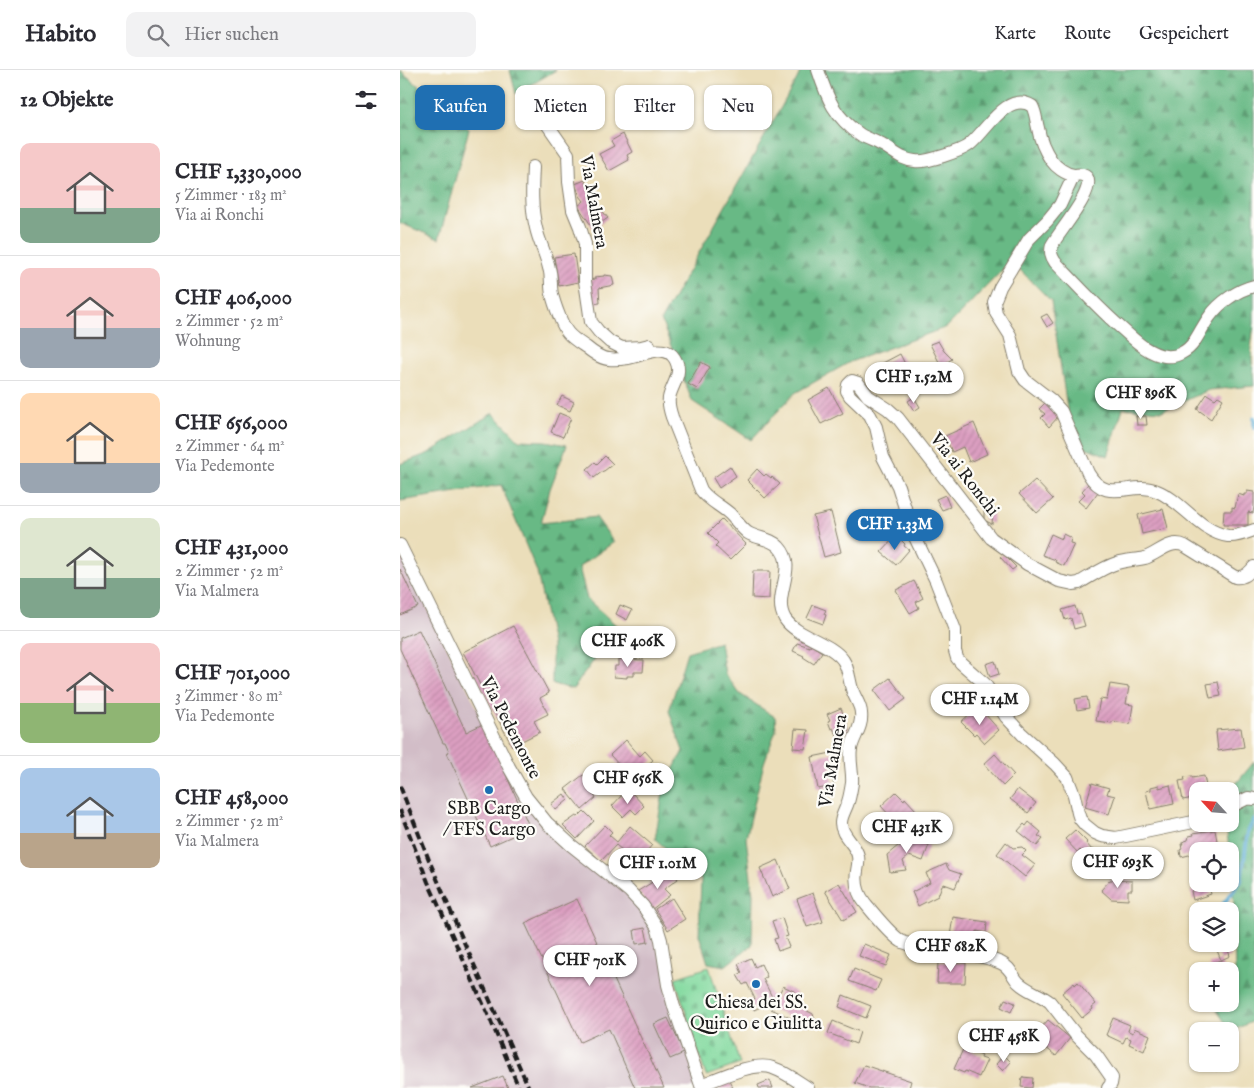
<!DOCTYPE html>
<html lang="de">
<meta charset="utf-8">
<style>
body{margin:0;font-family:"IM FELL English",serif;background:#f2f2f3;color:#2b2b33;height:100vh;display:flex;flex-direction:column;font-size:19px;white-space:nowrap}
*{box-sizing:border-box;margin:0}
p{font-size:16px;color:#7c7c81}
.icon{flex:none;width:28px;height:28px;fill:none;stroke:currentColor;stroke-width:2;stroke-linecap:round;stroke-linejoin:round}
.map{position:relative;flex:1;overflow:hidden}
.side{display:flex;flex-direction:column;background:#fff;width:400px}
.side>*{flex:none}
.guide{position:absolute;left:15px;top:15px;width:475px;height:45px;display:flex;gap:10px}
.needle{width:32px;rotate:296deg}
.tools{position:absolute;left:789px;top:712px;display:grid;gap:10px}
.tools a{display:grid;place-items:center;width:50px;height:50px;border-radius:10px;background:#fff;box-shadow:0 1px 4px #0004;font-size:25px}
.price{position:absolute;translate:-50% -42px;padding:0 11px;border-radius:18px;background:#fff;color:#222;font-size:16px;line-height:32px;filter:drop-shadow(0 1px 2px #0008)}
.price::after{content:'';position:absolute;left:50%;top:30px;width:15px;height:11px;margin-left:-8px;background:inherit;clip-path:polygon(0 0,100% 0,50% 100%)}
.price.on{background:#1f6fb2;color:#fff}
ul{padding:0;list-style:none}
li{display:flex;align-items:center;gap:15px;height:125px;padding:0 20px}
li+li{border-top:1px solid #e1e1e2}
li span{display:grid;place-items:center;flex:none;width:140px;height:100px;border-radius:10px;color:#555}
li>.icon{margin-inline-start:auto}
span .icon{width:60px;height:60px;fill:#fffc;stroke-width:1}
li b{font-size:21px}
h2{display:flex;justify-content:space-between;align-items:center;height:60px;padding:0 20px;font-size:21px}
.pill{padding:0 18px;border-radius:10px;background:#fff;box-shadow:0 1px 4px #0004;font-size:18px;line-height:45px}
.pill.on{background:#1f6fb2;color:#fff}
header{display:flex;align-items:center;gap:30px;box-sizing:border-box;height:70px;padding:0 25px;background:#fff;border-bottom:1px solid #e1e1e2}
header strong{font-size:24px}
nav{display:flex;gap:28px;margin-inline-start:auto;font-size:18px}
.search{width:350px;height:45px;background:#f2f2f3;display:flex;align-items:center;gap:12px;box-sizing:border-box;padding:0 18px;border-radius:10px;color:#7c7c81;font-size:19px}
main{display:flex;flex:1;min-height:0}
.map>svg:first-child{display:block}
.industrial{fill:#d2bdc7}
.forest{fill:url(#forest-firs);stroke:#426a50}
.cemetery{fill:url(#cemetery-stones);stroke:#4e7a5d}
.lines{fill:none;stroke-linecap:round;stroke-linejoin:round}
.stream{stroke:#59abd4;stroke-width:4}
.building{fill:url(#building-hatch)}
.street-casing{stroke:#847d6b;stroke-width:14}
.street{stroke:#fff;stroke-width:12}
.rail{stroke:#1c1c1c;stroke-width:4;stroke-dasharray:8 4;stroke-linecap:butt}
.poi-dot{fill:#1f6fb2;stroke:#fdfcf7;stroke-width:2}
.labels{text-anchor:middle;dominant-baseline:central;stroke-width:4.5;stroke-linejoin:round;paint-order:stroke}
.street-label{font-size:18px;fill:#1c1c1c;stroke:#fdfcf7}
.poi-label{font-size:18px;fill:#1c1c1c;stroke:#fdfcf7}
</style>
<header>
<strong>Habito</strong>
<div class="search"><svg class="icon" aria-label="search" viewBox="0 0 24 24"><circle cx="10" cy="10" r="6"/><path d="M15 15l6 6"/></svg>Hier suchen</div>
<nav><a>Karte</a><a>Route</a><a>Gespeichert</a></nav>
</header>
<main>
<section class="side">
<h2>12 Objekte<svg class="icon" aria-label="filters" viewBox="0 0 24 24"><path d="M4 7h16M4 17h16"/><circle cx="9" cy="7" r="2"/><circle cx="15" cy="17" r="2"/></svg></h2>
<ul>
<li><span style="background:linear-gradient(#f6c9c9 65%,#7fa58c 0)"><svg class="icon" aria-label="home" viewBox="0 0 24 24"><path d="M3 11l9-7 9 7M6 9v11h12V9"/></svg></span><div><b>CHF 1,330,000</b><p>5 Zimmer · 183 m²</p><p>Via ai Ronchi</p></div></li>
<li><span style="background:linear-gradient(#f6c9c9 60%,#9aa5b1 0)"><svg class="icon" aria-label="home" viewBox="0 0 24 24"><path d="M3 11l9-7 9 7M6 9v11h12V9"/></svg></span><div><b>CHF 406,000</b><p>2 Zimmer · 52 m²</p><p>Wohnung</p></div></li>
<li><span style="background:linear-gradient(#ffd9b3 70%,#9aa5b1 0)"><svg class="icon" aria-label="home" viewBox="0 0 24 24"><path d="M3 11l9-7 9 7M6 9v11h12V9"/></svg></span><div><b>CHF 656,000</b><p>2 Zimmer · 64 m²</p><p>Via Pedemonte</p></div></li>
<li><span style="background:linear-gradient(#dfe7d0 60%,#7fa58c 0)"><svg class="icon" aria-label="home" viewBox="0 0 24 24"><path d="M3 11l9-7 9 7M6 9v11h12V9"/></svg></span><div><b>CHF 431,000</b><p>2 Zimmer · 52 m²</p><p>Via Malmera</p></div></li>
<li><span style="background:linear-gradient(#f6c9c9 60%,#8fb573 0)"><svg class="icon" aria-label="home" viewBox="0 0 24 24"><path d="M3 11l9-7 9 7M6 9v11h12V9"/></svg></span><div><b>CHF 701,000</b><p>3 Zimmer · 80 m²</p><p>Via Pedemonte</p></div></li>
<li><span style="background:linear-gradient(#a9c7e8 65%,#b9a48a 0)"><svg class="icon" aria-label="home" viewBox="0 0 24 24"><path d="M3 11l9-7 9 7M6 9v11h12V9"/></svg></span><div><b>CHF 458,000</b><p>2 Zimmer · 52 m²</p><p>Via Malmera</p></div></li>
</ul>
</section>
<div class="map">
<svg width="854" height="1018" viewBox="0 0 854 1018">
<defs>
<pattern id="forest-firs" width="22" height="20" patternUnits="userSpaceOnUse" patternTransform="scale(1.25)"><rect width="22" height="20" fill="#68b985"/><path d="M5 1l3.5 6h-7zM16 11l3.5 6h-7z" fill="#55966c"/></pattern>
<pattern id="cemetery-stones" width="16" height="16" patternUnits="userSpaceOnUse" patternTransform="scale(1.25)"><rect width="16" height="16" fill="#81d99e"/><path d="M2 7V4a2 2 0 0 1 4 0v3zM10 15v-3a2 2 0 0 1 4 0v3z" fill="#6fba88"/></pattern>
<pattern id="building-hatch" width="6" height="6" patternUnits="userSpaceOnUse" patternTransform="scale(1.25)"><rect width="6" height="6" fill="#dc9fc1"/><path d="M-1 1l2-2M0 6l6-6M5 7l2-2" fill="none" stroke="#bc88a5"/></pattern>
</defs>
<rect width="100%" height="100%" fill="#fdfcf7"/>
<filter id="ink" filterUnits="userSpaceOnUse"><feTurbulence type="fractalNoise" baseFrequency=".02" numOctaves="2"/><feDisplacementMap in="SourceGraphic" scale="10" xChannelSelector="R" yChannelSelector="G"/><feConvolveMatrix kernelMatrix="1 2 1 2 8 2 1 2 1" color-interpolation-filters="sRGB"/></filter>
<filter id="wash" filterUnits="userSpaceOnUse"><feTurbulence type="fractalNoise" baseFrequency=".0096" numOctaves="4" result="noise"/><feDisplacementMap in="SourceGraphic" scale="20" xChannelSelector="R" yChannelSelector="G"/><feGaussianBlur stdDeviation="1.12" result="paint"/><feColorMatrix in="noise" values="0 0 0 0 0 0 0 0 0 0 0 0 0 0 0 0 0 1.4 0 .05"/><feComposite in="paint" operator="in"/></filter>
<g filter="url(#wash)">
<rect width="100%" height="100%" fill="#ebdeba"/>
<path class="industrial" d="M 0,482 L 119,723 L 229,821 L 257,857 L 297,1018 L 0,1018 Z"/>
<path class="forest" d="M 0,0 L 69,59 L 39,169 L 0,153 Z
M 110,0 L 156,0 L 116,24 Z
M 401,0 L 854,0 L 854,253 L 851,278 L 854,316 L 809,320 L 762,341 L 723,338 L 708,386 L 672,372 L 651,231 L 611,191 L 547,257 L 450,292 L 395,323 L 351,370 L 292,331 L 261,250 L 397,9 Z
M 93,343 L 119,370 L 145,371 L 167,375 L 150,419 L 141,453 L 196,447 L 214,472 L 179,497 L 187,529 L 218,557 L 173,619 L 152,614 L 152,575 L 137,502 L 101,415 L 0,431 L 0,394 L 27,384 Z
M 320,572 L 325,604 L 340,624 L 375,647 L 376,660 L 364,693 L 346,768 L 353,824 L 352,875 L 325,896 L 308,893 L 299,865 L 301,809 L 255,769 L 264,717 L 283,681 L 269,641 L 287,582 Z
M 854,692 L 854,951 L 831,961 L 816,939 L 818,934 L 830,934 L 830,911 L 835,901 L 833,813 L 826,754 L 830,754 L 830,721 Z"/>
<path class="cemetery" d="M 309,897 L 340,994 L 306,1006 L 275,908 Z"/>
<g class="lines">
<path class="stream" d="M 854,348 L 854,358
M 822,841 L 821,837 L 841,811 L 848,762 L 854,750"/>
</g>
<g id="blocks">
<path class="building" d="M 223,64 L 232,82 L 227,85 L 229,90 L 209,101 L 199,84 L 214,76 L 211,71 Z
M 185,110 L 190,121 L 196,127 L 193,129 L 208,148 L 193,158 L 178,136 L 184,131 L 180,126 L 175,114 Z
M 174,184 L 178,212 L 159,216 L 154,187 Z
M 204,205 L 212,206 L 214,215 L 199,218 L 200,233 L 190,234 L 187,210 L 195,209 L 195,207 L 204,206 Z
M 647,244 L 653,253 L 647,257 L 641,247 Z
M 538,271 L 544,281 L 552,289 L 541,296 L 530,274 Z
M 500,284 L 514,312 L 497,321 L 483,293 Z
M 301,292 L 310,297 L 297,319 L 288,314 Z
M 429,318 L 443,343 L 421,354 L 408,330 Z
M 807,324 L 815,329 L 818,326 L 823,329 L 811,349 L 797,339 Z
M 162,326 L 174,332 L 170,341 L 157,335 Z
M 514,327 L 520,337 L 514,341 L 508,331 Z
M 645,333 L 659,346 L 649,357 L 641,348 L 645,344 L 639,339 Z
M 159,343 L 171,348 L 163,367 L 151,362 Z
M 736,346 L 746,346 L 747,355 L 737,355 Z
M 574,353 L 587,384 L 569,392 L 563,377 L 552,382 L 545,366 Z
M 205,386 L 213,394 L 204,401 L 203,401 L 194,408 L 187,399 L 195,392 L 197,394 Z
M 330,396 L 336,406 L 319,418 L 313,408 Z
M 357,399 L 364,406 L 366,404 L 371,408 L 372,407 L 380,414 L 365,428 L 347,410 Z
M 635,410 L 653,429 L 637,443 L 619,424 Z
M 688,414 L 698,422 L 686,438 L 678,431 L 685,424 L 682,421 Z
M 847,421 L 854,422 L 854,437 L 853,443 L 848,442 L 848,455 L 823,455 L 824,441 L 832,441 L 832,437 L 835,438 L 838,424 L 844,426 L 844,424 L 847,424 Z
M 545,425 L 550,437 L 542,440 L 536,429 Z
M 763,439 L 768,458 L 742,464 L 738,445 Z
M 584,441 L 593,442 L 592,454 L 584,450 Z
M 431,442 L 441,482 L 424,487 L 413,446 Z
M 322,449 L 346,474 L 330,490 L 315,476 L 318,473 L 308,463 Z
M 651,464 L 662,469 L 663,464 L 671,468 L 670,473 L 674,474 L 664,496 L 655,492 L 656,490 L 642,485 Z
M 495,467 L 498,469 L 499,468 L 505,474 L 504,476 L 509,480 L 496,495 L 481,482 Z
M 603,484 L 616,497 L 612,500 L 600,487 Z
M 0,499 L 18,537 L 0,545 Z
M 353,501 L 370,501 L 369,529 L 352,528 Z
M 514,511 L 523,528 L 516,532 L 519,538 L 510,543 L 496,520 Z
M 220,535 L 232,540 L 227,550 L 216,544 Z
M 413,535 L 426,540 L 424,544 L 426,545 L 423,554 L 407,548 Z
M 675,536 L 677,544 L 681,543 L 685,556 L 674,559 L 671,548 L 665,550 L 662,540 Z
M 113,556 L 149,623 L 140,628 L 148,644 L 134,651 L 140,662 L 112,676 L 63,582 Z
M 19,560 L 66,662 L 83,654 L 130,758 L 90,776 L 47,683 L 49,682 L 45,673 L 43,673 L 0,579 L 0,568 Z
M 397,573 L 410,577 L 411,575 L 422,582 L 414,594 L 403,587 L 404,586 L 393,581 Z
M 218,589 L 244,590 L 243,602 L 234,602 L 234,606 L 227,606 L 227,608 L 214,607 L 215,596 L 218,596 Z
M 595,591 L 599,604 L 590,607 L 586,594 Z
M 490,608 L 506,629 L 490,641 L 474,620 Z
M 818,612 L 821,626 L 810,628 L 807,614 Z
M 710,614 L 729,617 L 726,634 L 733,635 L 730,654 L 712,651 L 712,653 L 696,651 L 700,629 L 707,630 Z
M 687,627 L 689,638 L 677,640 L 675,629 Z
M 441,638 L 449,660 L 436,665 L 433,658 L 431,659 L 428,651 L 430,650 L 427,644 Z
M 574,640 L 581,647 L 585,644 L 599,660 L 585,673 L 576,663 L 574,665 L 561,652 Z
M 841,658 L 844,677 L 818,681 L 816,662 L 817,662 L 816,660 Z
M 395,659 L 408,660 L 405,679 L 393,678 Z
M 226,670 L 240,686 L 245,681 L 253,690 L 232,709 L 210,685 Z
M 436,682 L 439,695 L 430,697 L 434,716 L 418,719 L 412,687 Z
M 595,684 L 614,705 L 603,716 L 584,694 Z
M 183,705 L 191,714 L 189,715 L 193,719 L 191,721 L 196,728 L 182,740 L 165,719 Z
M 792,706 L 792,708 L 804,706 L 807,721 L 798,721 L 798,727 L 783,730 L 779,711 L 785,710 L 784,707 Z
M 692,713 L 709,718 L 707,724 L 715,726 L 709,744 L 685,737 Z
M 759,715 L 759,718 L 770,715 L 774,734 L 750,739 L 746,721 L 751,720 L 751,717 Z
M 618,719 L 636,733 L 628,743 L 610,729 Z
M 496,722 L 504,730 L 505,728 L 516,740 L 499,756 L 481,736 Z
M 232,723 L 244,736 L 236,744 L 231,739 L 223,747 L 212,736 L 222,725 L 226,729 Z
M 164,724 L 168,730 L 156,740 L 151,734 Z
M 184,741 L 194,751 L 177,769 L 163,755 L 176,746 L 178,747 Z
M 629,752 L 641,762 L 638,766 L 643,769 L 637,776 L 618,761 L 624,754 L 626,756 Z
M 205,755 L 212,762 L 209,765 L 217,772 L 230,756 L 252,775 L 237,793 L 216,775 L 201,791 L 185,776 Z
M 675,760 L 687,772 L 686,773 L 692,780 L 693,779 L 708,795 L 698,804 L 683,788 L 686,786 L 680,780 L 678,783 L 665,769 Z
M 815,760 L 818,776 L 808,778 L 808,781 L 798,781 L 798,785 L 793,786 L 793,784 L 781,787 L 780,780 L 782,779 L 781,774 L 783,774 L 782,772 L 788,770 L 789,766 L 794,765 L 793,763 Z
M 508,766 L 529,775 L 523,791 L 509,786 L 503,791 L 506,800 L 490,802 L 487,785 L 499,775 L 504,777 Z
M 606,772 L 613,778 L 622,777 L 626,781 L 622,785 L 635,795 L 625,807 L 597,784 Z
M 378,790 L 390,819 L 372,827 L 360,798 Z
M 546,794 L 549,800 L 561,804 L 555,818 L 544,814 L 542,815 L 538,826 L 518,836 L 512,822 L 530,813 L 526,803 Z
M 272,800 L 278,809 L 264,819 L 270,825 L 251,840 L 238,821 Z
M 710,810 L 732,811 L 732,820 L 728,820 L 728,830 L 711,829 L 701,820 Z
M 439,813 L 457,842 L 443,850 L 425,821 Z
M 808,815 L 811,824 L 793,830 L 791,821 Z
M 413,823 L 423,852 L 407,857 L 397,829 Z
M 272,828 L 285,849 L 268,860 L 255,839 Z
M 177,829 L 264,1018 L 235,1018 L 209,959 L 180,972 L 125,853 Z
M 553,847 L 587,852 L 586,863 L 577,861 L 576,869 L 550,866 Z
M 382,848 L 388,866 L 385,867 L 389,877 L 378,881 L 374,869 L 378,868 L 372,851 Z
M 245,858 L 248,872 L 236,874 L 234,860 Z
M 464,874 L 491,885 L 486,896 L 459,886 Z
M 826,874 L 830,886 L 821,890 L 816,878 Z
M 351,888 L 355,897 L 361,894 L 367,907 L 363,909 L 372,927 L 374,926 L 375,930 L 354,940 L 349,932 L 355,929 L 347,913 L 343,915 L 337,905 L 342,903 L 338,894 Z
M 820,890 L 824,901 L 812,901 L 809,894 Z
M 538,892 L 566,893 L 565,913 L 537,913 Z
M 454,899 L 481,910 L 476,921 L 449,911 Z
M 678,912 L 696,934 L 692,937 L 693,939 L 682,948 L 662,923 L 674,913 L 675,915 Z
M 383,916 L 396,922 L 395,934 L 413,944 L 415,951 L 408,956 L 371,939 Z
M 443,925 L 471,936 L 466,948 L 439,937 Z
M 605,929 L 615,933 L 611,942 L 601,937 Z
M 268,948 L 284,983 L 270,989 L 254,954 Z
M 713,948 L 730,955 L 728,961 L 733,963 L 734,958 L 750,965 L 744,981 L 729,974 L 731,969 L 726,967 L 723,973 L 706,965 Z
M 648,950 L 670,968 L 656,986 L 633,967 Z
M 433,951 L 460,962 L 456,974 L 428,963 Z
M 565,975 L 573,979 L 572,981 L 582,986 L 581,988 L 587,990 L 579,1007 L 565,1001 L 564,1003 L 554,999 Z
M 604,985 L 611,992 L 603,1001 L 596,994 Z
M 814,994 L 829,994 L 829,996 L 816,1001 Z
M 464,995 L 511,1011 L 509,1018 L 469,1018 L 455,1013 Z
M 103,1006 L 108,1018 L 72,1018 Z
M 622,1007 L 633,1008 L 632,1018 L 621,1017 Z
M 328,1008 L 333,1018 L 312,1018 L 311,1016 Z
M 370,1010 L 373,1018 L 359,1018 L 358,1015 Z"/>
</g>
</g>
<g filter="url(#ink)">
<use href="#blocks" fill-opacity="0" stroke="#847d6b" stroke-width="1"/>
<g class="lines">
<defs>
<path id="street" d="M 418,0 C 427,28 435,48 461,65 C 468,69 475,71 482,75 C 494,81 501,90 515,91 C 526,93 561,81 569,75 C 585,63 607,20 632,36 C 636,43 636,51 638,58 C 640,70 645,81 651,90 C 656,97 665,104 674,105 C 678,105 680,103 685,106 C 700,115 658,163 652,175 C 650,182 651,186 655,192 C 676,214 697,237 720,257 C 734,269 746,283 765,286 C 776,288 788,281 794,272 C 800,263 804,254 810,246 C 820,232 838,220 854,216
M 147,54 L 168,84 L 169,112 L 173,140 L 180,157 L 185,174 L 185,211 L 191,252 L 199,262 L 210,272 L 222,278 L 241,277 L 249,275
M 133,97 C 132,118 131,138 136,158 C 139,172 146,184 149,198 C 152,206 150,216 152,224 C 154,233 162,256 168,263 C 173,269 180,273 186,277 C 192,282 202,289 209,289 C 215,290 222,289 228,288 C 241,286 261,274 272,285 C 286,301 272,313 269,328 C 268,334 270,341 272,347 L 301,420 C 309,431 320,435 330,444 C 336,450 341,458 348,463 C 358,469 371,468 379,477 C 399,498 371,526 385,549 C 397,567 430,572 443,590 C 449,599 449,610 452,619 C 454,627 461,635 461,643 C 463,657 453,667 451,679 C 449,690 453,702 452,713 C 451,719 450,726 448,732 C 446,739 441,746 441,753 C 441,766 456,774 458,786 C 459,791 458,796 457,801 C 455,813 457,823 465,833 C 474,844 490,864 501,871 C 511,877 524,876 534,878 C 556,881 580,884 601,893 C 610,897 612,905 618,912 C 627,921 640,924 650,932 L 676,965 L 696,985 L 712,1008 L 711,1014 L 708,1018
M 674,105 L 660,135 L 647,151 L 629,169 L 600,217 L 594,232 L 596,243 L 610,265 L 619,301 L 625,310 L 651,330 L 661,341 L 688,403 C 707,436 731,410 757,421 C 782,431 800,462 828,466 C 837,467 846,463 854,460
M 0,475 L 109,697 L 126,727 L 147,753 L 171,775 L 229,821 L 243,836 L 257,857 L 261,870 L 268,915 L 274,937 L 302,1018
M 830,737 L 848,728 L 854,729
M 798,751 L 716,768 L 702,766 L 695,763 L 685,755 L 680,749 L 678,743 L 674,725 L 667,707 L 655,694 L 622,664 L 606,647 L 585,614 L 561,593 L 557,588 L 555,581 L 555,560 L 536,511 L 513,463 L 498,416 L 483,387 L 476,357 L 470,345 L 450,326 L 447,321 L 448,315 L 452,311 L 458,313 L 468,326 L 488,339 L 498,348 L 591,468 L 627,494 L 659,511 L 673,514 L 679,513 C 691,506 704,497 717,493 C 726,490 736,490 745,488 C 759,483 770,469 785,476 L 835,507 C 844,508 848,504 854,497
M 301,1015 C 319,1008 355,991 373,998 C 385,1002 397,1011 408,1018"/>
</defs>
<use href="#street" class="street-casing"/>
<use href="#street" class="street"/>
<path class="rail" d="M 0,716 L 29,790 L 63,870 L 129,1018
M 0,740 L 28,812 L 90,949 L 119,1018"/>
</g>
</g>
<g class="poi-dot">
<circle cx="89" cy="720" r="5"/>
<circle cx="356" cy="914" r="5"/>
</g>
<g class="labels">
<g class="street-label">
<text transform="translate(193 132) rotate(80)">Via Malmera</text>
<text transform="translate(564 405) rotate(52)">Via ai Ronchi</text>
<text transform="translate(110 658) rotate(63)">Via Pedemonte</text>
<text transform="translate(434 691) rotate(-80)">Via Malmera</text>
</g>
<g class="poi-label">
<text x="89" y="739">SBB Cargo<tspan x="89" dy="21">/ FFS Cargo</tspan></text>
<text x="356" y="933">Chiesa dei SS.<tspan x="356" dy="21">Quirico e Giulitta</tspan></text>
</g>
</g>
</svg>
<div class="tools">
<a><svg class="needle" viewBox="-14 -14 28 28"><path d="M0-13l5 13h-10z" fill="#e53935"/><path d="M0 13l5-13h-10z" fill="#7c7c81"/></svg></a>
<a><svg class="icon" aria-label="locate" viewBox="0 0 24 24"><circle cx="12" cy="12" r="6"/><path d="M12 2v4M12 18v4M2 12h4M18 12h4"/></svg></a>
<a><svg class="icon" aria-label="layers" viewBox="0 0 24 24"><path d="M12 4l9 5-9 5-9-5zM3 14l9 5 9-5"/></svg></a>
<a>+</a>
<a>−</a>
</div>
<b class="price" style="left:514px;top:334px">CHF 1.52M</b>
<b class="price" style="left:741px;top:350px">CHF 896K</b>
<b class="price on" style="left:495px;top:481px">CHF 1.33M</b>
<b class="price" style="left:228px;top:598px">CHF 406K</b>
<b class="price" style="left:580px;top:656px">CHF 1.14M</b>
<b class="price" style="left:228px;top:735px">CHF 656K</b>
<b class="price" style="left:507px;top:784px">CHF 431K</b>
<b class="price" style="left:718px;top:819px">CHF 693K</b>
<b class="price" style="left:258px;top:820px">CHF 1.01M</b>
<b class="price" style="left:551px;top:903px">CHF 682K</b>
<b class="price" style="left:190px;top:917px">CHF 701K</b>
<b class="price" style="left:604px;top:993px">CHF 458K</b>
<div class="guide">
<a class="pill on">Kaufen</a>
<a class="pill">Mieten</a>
<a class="pill">Filter</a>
<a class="pill">Neu</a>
</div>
</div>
</main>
